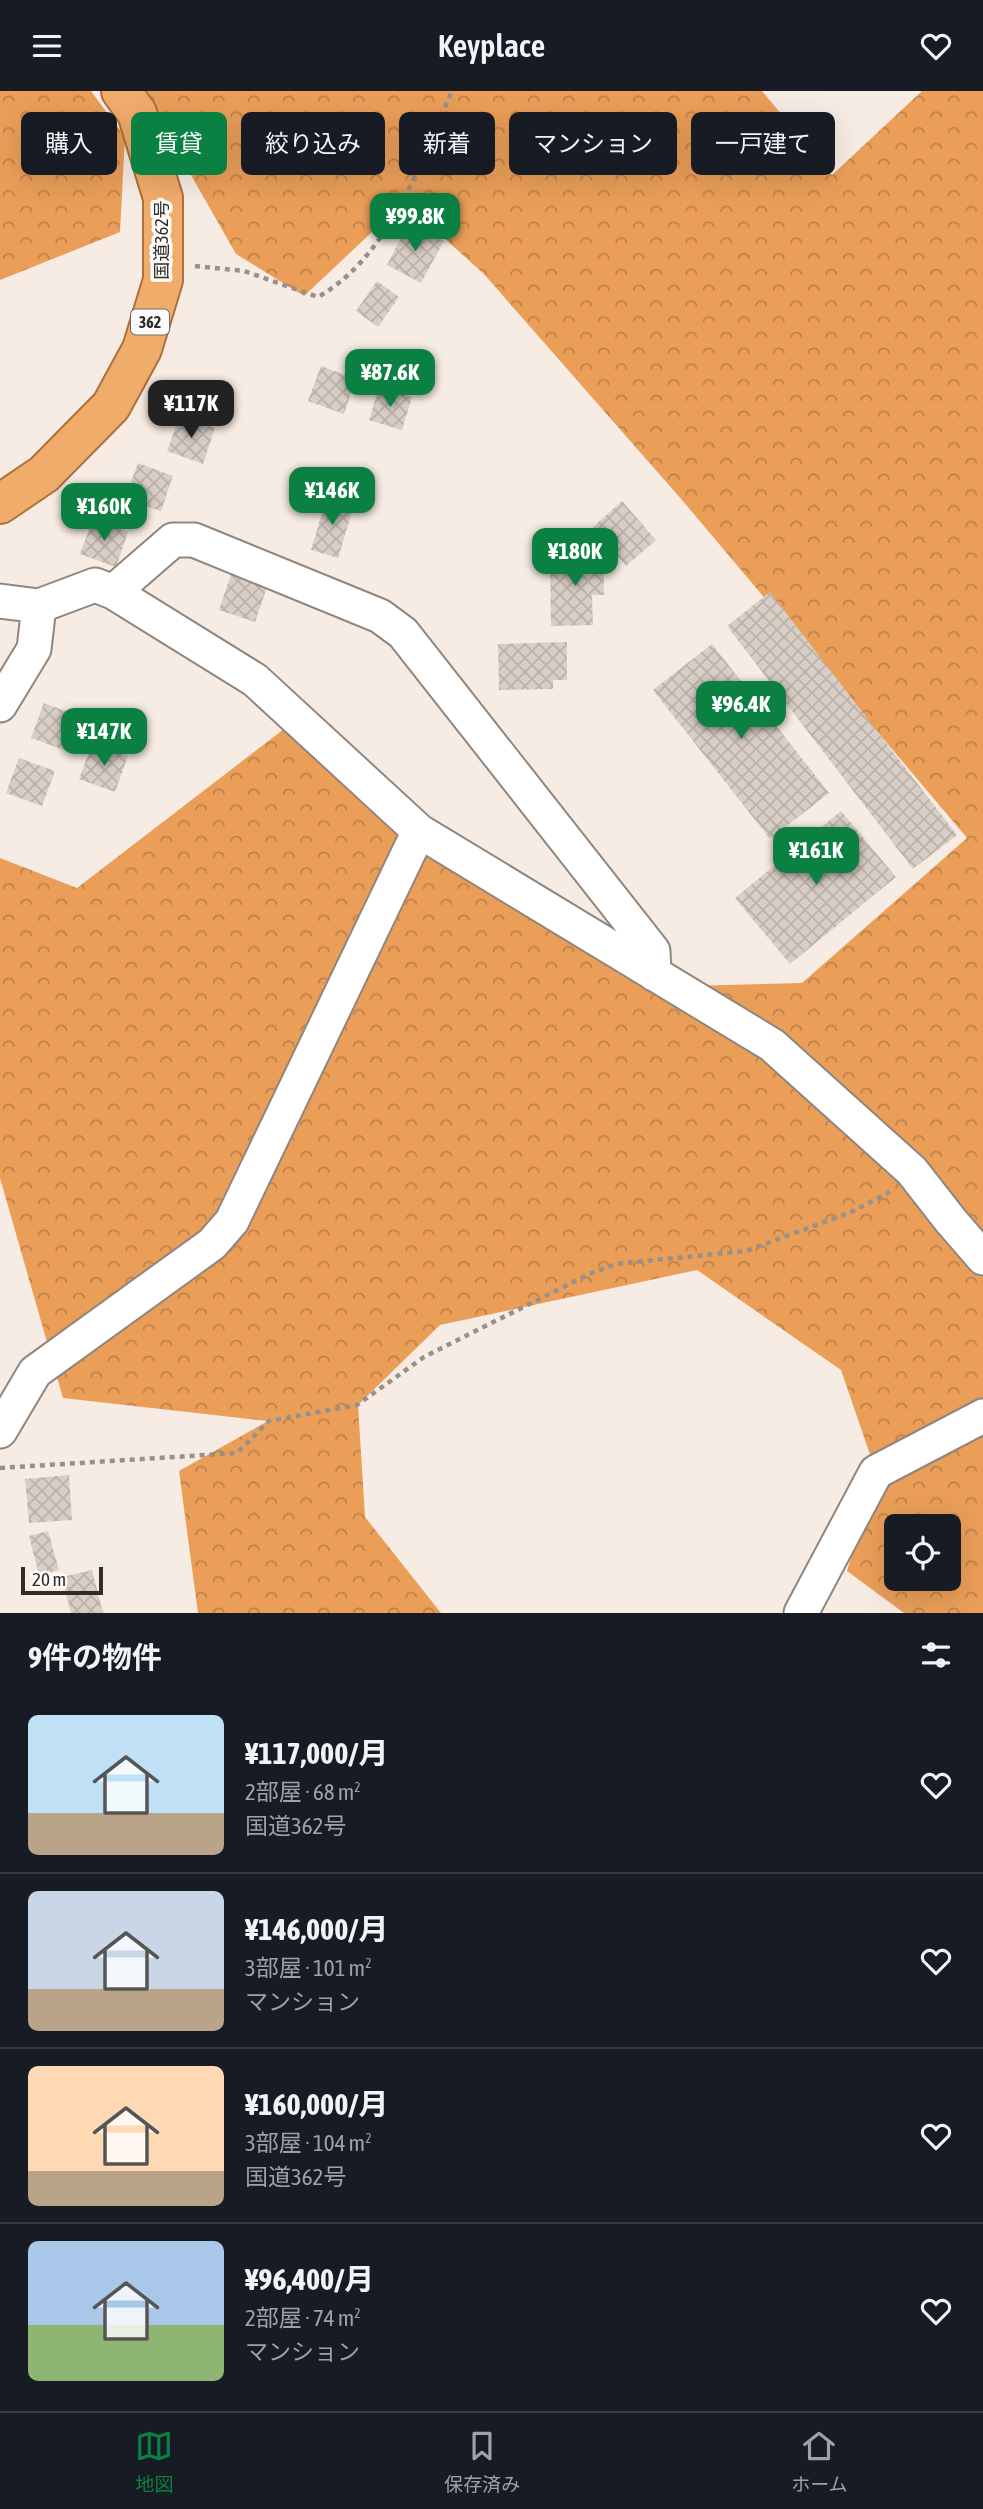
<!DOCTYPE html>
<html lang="ja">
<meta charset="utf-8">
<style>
body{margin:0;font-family:"Asap Condensed","Noto Sans JP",sans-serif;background:#20242c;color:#f1f3f6;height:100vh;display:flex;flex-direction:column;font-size:26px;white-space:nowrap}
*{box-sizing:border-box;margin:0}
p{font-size:23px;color:#9ea1a6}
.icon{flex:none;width:38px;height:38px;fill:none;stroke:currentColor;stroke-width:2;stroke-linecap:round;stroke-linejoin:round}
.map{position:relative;height:1522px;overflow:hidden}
.sheet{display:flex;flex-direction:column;background:#171b24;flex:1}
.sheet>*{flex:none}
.hud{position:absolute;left:21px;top:21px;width:942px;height:63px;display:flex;gap:14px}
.fabs{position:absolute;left:884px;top:1423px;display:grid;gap:14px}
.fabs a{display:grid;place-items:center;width:77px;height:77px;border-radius:10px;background:#171b24;box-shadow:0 7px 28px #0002;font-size:35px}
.scale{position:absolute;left:21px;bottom:18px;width:82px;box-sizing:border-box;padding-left:7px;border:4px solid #302c29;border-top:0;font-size:19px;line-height:24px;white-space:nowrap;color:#302c29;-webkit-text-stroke:5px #fdfbf9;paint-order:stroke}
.price{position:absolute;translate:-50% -60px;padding:0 16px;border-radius:14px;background:#0b8043;color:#fff;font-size:23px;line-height:46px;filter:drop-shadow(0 2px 4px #0008)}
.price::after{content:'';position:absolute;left:50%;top:42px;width:21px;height:16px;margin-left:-10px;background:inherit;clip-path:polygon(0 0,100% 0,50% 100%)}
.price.selected{background:#222;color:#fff}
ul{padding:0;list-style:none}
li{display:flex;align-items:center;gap:21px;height:175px;padding:0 28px}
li+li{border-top:2px solid #363941}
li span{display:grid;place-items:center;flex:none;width:196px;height:140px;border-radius:10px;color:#555}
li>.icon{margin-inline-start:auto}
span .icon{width:84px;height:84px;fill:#fffc;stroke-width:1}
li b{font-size:30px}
h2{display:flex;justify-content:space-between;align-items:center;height:84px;padding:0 28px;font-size:30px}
.tag{padding:0 24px;border-radius:10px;background:#171b24;box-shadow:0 7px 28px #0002;font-size:24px;line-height:63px}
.tag.selected{background:#0b8043;color:#fff}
header{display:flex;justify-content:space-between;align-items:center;height:91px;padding:0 28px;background:#171b24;font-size:32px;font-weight:600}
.tab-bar{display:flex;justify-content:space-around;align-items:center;height:98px;border-top:2px solid #363941;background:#171b24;font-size:19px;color:#9ea1a6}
.tab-bar a{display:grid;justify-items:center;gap:4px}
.tab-bar .selected{color:#0b8043}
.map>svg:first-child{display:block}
.forest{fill:url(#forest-crowns);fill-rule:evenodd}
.building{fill:url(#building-cross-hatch)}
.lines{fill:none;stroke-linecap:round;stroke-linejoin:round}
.minor-casing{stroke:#90867e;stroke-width:37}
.trunk-casing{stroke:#ab723c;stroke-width:42}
.path{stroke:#98908a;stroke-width:4.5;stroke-dasharray:5 5;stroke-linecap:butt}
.minor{stroke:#fff;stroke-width:33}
.trunk{stroke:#f0ac6b;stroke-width:38}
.labels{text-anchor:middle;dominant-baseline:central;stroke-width:7;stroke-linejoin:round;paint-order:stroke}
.shield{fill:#fdfbf9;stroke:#6e6a67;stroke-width:2}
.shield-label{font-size:16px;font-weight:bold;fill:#302c29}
.street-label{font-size:18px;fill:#302c29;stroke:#fdfbf9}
</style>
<header><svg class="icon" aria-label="menu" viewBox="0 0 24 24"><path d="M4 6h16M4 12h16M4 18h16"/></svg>Keyplace<svg class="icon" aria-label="heart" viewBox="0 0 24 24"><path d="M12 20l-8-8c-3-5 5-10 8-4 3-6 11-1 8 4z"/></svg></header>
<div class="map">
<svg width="983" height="1522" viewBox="0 0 983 1522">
<defs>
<pattern id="forest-crowns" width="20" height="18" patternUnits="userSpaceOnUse" patternTransform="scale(1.75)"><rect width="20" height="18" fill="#ea9e58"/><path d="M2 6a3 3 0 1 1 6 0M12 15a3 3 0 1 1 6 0" fill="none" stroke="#be8149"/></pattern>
<pattern id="building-cross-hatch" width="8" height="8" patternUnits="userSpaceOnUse" patternTransform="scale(1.75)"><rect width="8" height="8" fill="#d8cec5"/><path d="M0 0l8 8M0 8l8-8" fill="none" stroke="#bab1a9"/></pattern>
</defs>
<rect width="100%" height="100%" fill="#f7ece3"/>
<path class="forest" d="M 0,0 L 91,0 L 125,46 L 120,141 L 0,189 Z
M 143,0 L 762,0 L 832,84 L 922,0 L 983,0 L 983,1522 L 904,1522 L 847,1480 L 876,1381 L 841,1279 L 697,1179 L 440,1234 L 358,1314 L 365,1426 L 441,1522 L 198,1522 L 179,1380 L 268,1330 L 63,1307 L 0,1087 L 0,767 L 77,797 L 297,628 L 650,896 L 802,892 L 967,747 L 682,409 L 484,183 L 404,111 L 304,205 L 236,163 ZM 896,1435 L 948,1435 L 948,1488 L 896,1488 Z"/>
<path class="building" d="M 409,132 L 444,150 L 421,192 L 387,174 Z
M 377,190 L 399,206 L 378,236 L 356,220 Z
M 321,275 L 356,288 L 344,323 L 308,310 Z
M 379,296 L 412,306 L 402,339 L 369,329 Z
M 180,325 L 215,337 L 203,373 L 167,360 Z
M 138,372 L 173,385 L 161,420 L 125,408 Z
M 327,406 L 354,414 L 338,467 L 311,459 Z
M 622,410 L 656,449 L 626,475 L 593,436 Z
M 93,428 L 128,441 L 116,476 L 80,463 Z
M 603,463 L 604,504 L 592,504 L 593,534 L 551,535 L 550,465 Z
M 231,483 L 267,496 L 255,531 L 219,519 Z
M 770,501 L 957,744 L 913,778 L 727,535 Z
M 567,551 L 567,589 L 553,589 L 553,598 L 499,599 L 498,553 Z
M 712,553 L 829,702 L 770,748 L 653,599 Z
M 44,612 L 79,625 L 67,660 L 31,647 Z
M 92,653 L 128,665 L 115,701 L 79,688 Z
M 19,667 L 55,680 L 42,715 L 6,702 Z
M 841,720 L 896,786 L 790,873 L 735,807 Z
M 69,1384 L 72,1429 L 29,1432 L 25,1388 Z
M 48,1440 L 59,1479 L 39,1484 L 29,1445 Z
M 92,1479 L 103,1522 L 71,1522 L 62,1486 Z"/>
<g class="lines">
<defs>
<path id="minor" d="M 113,501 L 173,449 L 194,449 L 380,525 L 403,542 L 653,860 L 654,883
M 0,510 L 39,515 L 95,494 L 113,501 L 255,589 L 419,740 L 772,954 L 912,1080 L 951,1130 L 983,1167
M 0,614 L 34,558 L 39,515
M 0,1340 L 35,1281 L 212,1153 L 232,1130 L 419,740
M 801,1522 L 876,1381 L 983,1325"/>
<path id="trunk" d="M 0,413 L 44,383 L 111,315 L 142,258 L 163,189 L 163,107 L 137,22 L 121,0"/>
</defs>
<use href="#minor" class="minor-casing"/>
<use href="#trunk" class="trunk-casing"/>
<path class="path" d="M 195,175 L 244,180 L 318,206 C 389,166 421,71 452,0
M 0,1377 L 237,1362 L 269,1330 L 357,1314 L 424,1266 L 587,1184 L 616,1173 L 746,1160 L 849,1122 L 890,1101"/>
<use href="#minor" class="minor"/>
<use href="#trunk" class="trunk"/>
</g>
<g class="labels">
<rect class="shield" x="131" y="218.5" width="38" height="25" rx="5"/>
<g class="shield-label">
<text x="150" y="231">362</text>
</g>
<g class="street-label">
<text transform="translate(161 149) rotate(-90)">国道362号</text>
</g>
</g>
</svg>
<div class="fabs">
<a><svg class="icon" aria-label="locate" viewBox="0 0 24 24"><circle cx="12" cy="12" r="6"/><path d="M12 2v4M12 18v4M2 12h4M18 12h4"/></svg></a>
</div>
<div class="scale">20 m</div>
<b class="price" style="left:415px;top:162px">¥99.8K</b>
<b class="price" style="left:390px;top:318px">¥87.6K</b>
<b class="price selected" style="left:191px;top:349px">¥117K</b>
<b class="price" style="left:332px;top:436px">¥146K</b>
<b class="price" style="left:104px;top:452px">¥160K</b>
<b class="price" style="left:575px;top:497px">¥180K</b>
<b class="price" style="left:741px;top:650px">¥96.4K</b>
<b class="price" style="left:104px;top:677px">¥147K</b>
<b class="price" style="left:816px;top:796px">¥161K</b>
<div class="hud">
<a class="tag">購入</a>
<a class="tag selected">賃貸</a>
<a class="tag">絞り込み</a>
<a class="tag">新着</a>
<a class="tag">マンション</a>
<a class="tag">一戸建て</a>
</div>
</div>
<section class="sheet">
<h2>9件の物件<svg class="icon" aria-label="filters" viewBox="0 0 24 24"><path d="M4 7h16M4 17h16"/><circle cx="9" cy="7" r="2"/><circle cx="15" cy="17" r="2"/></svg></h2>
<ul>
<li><span style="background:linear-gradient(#bfe0f5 70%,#b9a48a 0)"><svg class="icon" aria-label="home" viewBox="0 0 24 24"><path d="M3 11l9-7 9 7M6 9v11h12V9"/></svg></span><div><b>¥117,000/月</b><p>2部屋 · 68 m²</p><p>国道362号</p></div><svg class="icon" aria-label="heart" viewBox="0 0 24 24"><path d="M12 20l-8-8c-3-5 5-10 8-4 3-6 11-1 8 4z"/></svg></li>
<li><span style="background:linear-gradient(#c9d6e8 70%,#b9a48a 0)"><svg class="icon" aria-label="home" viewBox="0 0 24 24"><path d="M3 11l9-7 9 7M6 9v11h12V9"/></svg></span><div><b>¥146,000/月</b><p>3部屋 · 101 m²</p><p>マンション</p></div><svg class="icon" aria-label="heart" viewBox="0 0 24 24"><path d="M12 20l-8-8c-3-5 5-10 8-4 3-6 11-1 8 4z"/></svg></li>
<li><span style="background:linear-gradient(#ffd9b3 75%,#b9a48a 0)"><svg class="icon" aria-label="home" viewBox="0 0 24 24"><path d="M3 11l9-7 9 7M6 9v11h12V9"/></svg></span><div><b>¥160,000/月</b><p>3部屋 · 104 m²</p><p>国道362号</p></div><svg class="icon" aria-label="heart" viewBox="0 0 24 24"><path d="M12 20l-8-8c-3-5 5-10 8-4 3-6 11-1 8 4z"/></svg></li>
<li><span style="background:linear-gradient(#a9c7e8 60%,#8fb573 0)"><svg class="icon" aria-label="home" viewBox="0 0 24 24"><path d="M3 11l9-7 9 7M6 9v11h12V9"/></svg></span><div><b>¥96,400/月</b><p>2部屋 · 74 m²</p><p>マンション</p></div><svg class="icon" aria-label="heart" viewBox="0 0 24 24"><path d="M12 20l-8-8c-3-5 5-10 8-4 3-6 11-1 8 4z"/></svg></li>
</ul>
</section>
<nav class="tab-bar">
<a class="selected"><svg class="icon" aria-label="map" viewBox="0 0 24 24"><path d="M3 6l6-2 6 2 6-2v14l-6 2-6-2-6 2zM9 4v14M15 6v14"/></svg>地図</a>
<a><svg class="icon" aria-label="saved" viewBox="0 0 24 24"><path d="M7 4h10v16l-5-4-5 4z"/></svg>保存済み</a>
<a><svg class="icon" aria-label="home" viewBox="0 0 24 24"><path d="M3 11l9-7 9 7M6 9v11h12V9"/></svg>ホーム</a>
</nav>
